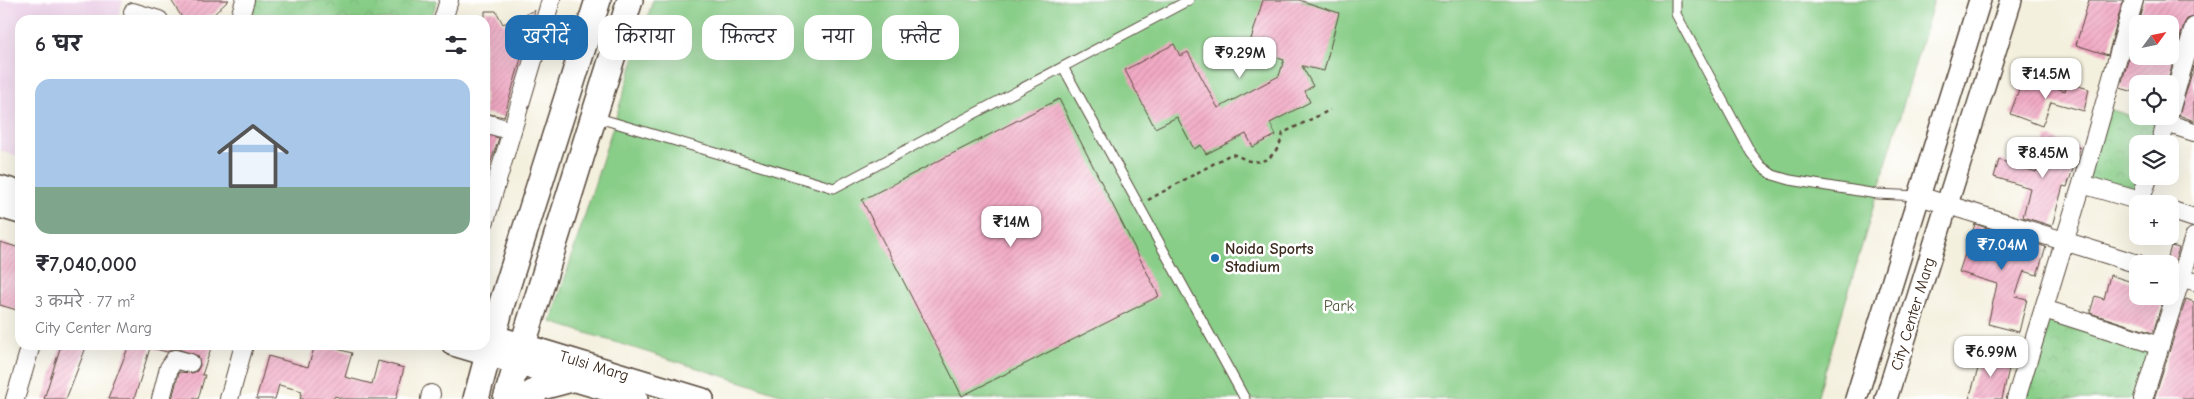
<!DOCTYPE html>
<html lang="hi">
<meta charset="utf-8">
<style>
body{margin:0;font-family:"Comic Neue","Playpen Sans Deva",sans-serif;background:#f2f2f3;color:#2b2b33;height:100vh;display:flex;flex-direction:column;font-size:19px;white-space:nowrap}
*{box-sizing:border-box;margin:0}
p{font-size:16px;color:#7c7c81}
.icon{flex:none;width:28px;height:28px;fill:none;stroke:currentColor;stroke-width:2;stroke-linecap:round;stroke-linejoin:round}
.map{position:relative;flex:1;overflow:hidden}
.panel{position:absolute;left:15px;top:15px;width:475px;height:335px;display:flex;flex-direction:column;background:#fff;border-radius:15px;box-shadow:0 5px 20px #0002}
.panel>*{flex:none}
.guide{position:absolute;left:505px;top:15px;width:475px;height:45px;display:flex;gap:10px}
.needle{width:32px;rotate:57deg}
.tools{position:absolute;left:2129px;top:15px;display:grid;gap:10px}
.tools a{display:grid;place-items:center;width:50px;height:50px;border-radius:10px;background:#fff;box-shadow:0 5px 20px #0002;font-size:25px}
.price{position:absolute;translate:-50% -42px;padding:0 11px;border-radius:10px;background:#fff;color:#222;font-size:16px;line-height:32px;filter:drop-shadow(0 1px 2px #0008)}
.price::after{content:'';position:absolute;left:50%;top:30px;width:15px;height:11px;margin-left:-8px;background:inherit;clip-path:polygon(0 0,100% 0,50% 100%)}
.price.on{background:#1f6fb2;color:#fff}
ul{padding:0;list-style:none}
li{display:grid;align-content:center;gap:10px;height:265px;padding:0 20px}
li span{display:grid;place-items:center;height:155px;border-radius:15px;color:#555}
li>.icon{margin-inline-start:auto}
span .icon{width:90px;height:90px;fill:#fffc;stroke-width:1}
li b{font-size:21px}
h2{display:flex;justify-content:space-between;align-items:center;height:60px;padding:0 20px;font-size:21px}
.chip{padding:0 18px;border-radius:15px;background:#fff;box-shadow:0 5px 20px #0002;font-size:18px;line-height:45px}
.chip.on{background:#1f6fb2;color:#fff}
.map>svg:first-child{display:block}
.built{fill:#edd0e8}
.park{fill:url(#park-crowns);stroke:#627c53}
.pitch{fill:#89ce88;stroke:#627c53}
.building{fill:url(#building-hatch)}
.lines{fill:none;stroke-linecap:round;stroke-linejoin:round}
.service-casing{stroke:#57483b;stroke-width:11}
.minor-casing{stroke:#57483b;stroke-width:20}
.tertiary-casing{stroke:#57483b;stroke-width:24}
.secondary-casing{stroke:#57483b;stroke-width:28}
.path{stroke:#57483b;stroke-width:2.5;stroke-dasharray:4 4;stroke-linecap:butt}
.service{stroke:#fff;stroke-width:9}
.minor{stroke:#fff;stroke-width:18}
.tertiary{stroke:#fff;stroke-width:21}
.secondary{stroke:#fff;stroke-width:25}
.poi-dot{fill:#1f6fb2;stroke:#fff;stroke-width:2}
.labels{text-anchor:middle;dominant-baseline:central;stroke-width:5;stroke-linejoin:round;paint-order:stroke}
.poi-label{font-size:16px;font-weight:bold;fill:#3b2a1e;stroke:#fff;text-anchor:start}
.park-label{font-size:16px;fill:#525b3e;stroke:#fff}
.street-label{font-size:16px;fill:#3b2a1e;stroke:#fff}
</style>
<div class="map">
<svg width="2194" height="399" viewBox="0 0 2194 399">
<defs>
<pattern id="park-crowns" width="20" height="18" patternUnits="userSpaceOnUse" patternTransform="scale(1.25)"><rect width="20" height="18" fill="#89ce88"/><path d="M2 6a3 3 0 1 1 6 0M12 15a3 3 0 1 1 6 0" fill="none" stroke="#77b175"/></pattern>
<pattern id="building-hatch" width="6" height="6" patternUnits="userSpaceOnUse" patternTransform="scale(1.25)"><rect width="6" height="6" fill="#f2aac5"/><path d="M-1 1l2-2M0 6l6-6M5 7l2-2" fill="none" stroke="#d092a9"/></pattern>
</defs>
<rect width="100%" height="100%" fill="#fff"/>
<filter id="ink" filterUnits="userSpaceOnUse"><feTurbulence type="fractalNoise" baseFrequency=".02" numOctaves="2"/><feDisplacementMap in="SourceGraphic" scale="10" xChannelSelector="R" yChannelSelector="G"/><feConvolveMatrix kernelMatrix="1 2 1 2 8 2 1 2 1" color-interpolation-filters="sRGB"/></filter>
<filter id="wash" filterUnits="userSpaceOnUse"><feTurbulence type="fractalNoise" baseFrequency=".0096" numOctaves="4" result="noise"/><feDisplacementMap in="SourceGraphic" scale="20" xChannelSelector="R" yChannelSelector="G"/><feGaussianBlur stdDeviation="1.12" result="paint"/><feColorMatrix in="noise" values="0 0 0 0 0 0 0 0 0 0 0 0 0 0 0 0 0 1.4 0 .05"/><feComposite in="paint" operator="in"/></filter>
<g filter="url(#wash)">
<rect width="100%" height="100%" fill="#f4f0de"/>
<path class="built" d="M 0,0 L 123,0 L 117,20 L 20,20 L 20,157 L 0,150 Z"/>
<path class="park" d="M 257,0 L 437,0 L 431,20 L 251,20 Z
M 2109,109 L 2160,125 L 2154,144 L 2138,144 L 2138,176 L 2144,176 L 2137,197 L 2086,181 Z
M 2048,317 L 2153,350 L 2138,399 L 2023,399 Z"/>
<path class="pitch" d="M 653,0 L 1934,0 L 1817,399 L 796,399 L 551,322 Z"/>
<g id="blocks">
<path class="building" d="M 171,0 L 229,0 L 214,14 L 197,19 L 183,19 Z
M 1263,0 L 1299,0 L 1339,13 L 1324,71 L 1302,66 L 1313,86 L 1305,91 L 1310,102 L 1270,123 L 1276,135 L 1253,147 L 1246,134 L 1206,154 L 1201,145 L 1194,149 L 1177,117 L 1155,128 L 1125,70 L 1174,44 L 1180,56 L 1188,52 L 1218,108 L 1279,76 L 1284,60 L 1248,49 Z
M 2089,0 L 2123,0 L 2108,55 L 2076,45 Z
M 2144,0 L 2194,0 L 2194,17 L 2187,19 L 2184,24 L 2167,84 L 2138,84 L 2138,93 L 2120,88 L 2138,27 L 2138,56 L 2170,56 L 2170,24 L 2138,24 Z
M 535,10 L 504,117 L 485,113 L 485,11 L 496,11 L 503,24 Z
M 2194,66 L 2194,121 L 2179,115 Z
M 2024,76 L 2065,91 L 2067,83 L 2089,89 L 2084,111 L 2051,102 L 2042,126 L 2010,114 Z
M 1059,99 L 1159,296 L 962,396 L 862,200 Z
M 485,134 L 499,138 L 487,173 L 485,172 Z
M 2047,137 L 2080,148 L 2067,187 L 2063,186 L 2052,226 L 2023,217 L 2030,188 L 1994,177 L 1999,160 L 2036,172 Z
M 1975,224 L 2046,247 L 2037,275 L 2024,271 L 2015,296 L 2027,299 L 2019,332 L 1988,324 L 1997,284 L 1959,272 Z
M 0,242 L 20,248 L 20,311 L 0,305 Z
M 2171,246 L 2179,248 L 2174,264 L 2166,264 Z
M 2110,275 L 2138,284 L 2138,296 L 2164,296 L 2153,333 L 2090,313 L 2095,296 L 2104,299 Z
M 2186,299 L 2194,302 L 2194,399 L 2154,399 Z
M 61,345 L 87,345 L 66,399 L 44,399 Z
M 129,345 L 151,345 L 134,399 L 108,399 Z
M 152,345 L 212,345 L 202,375 L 205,375 L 198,399 L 172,399 L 179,372 L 192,373 L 197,371 L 200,365 L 198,356 L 178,349 L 172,349 L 167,352 L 152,348 Z
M 315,345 L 322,345 L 352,353 L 345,377 L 372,384 L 378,361 L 404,368 L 396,399 L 344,399 L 335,396 L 333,399 L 300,399 L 302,391 L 279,385 L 275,399 L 256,399 L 268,356 L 308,367 Z
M 1983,352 L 2011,360 L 2002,399 L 1969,399 Z"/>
</g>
</g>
<g filter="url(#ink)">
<use href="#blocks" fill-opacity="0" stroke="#57483b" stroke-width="1"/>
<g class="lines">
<defs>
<path id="service" d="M 1676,0 L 1676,14 L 1751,153 L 1761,166 L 1773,175 L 1790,180 L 1877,194 L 1919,196
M 1063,67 L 1245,399
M 595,117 L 834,188 L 1189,0"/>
<path id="minor" d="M 133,12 L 159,20
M 239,20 L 245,0
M 443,20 L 449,0
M 2170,111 L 2194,27
M 485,123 L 512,131
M 2166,123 L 2194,132
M 2160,144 L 2168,116
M 2082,184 L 2140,201 L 2149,176
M 1919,196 L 2138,264
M 2170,210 L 2194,218
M 485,221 L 551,0
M 2170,274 L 2194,281
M 2044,309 L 2160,346
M 15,399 L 31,345
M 161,399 L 169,368 L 175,359 L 190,363
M 229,399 L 244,345
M 430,399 L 431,394
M 2016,399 L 2082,184 L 2134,0
M 2143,399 L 2194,237"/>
<path id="tertiary" d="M 0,186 L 20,192
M 0,207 L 20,213
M 485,333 L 703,399
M 453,345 L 637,399
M 1856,399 L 1980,0
M 1886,399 L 2011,0"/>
<path id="secondary" d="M 476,399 L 502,303 L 598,0
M 506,399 L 630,0
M 523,399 L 542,387 L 572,379"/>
</defs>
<use href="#service" class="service-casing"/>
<use href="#minor" class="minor-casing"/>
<use href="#tertiary" class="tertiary-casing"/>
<use href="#secondary" class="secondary-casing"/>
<path class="path" d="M 1148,200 L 1231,154 C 1239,155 1243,160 1250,161 C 1269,165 1280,149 1283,133 L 1330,110"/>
<use href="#service" class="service"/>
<use href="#minor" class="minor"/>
<use href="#tertiary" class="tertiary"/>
<use href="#secondary" class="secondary"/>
</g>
</g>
<circle class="poi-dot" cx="1215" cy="258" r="5"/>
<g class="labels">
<g class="poi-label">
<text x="1225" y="249">Noida Sports<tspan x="1225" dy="18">Stadium</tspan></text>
</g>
<g class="park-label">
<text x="1339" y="306">Park</text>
</g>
<g class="street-label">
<text transform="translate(1913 314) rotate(-73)">City Center Marg</text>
<text transform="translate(594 366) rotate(17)">Tulsi Marg</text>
</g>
</g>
</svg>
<div class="tools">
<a><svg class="needle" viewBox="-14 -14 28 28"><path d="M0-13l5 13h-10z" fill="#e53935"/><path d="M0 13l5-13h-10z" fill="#7c7c81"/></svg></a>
<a><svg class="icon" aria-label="locate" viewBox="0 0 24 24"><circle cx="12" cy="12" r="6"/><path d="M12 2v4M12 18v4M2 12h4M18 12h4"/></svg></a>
<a><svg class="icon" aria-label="layers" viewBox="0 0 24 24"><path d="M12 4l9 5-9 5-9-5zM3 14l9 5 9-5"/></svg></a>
<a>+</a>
<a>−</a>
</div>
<b class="price" style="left:1240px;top:79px">₹9.29M</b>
<b class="price" style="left:2046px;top:100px">₹14.5M</b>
<b class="price" style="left:2043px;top:179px">₹8.45M</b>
<b class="price" style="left:1011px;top:248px">₹14M</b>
<b class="price on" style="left:2002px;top:271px">₹7.04M</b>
<b class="price" style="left:1991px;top:378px">₹6.99M</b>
<div class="guide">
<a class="chip on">खरीदें</a>
<a class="chip">किराया</a>
<a class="chip">फ़िल्टर</a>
<a class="chip">नया</a>
<a class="chip">फ़्लैट</a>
</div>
<section class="panel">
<h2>6 घर<svg class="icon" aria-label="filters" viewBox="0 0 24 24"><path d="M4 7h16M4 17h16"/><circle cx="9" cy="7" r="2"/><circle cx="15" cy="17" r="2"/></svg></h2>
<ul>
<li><span style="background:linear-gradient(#a9c7e8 70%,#7fa58c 0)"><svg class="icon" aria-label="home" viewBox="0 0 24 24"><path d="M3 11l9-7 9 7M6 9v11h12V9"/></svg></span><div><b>₹7,040,000</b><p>3 कमरे · 77 m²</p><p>City Center Marg</p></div></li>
</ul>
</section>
</div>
